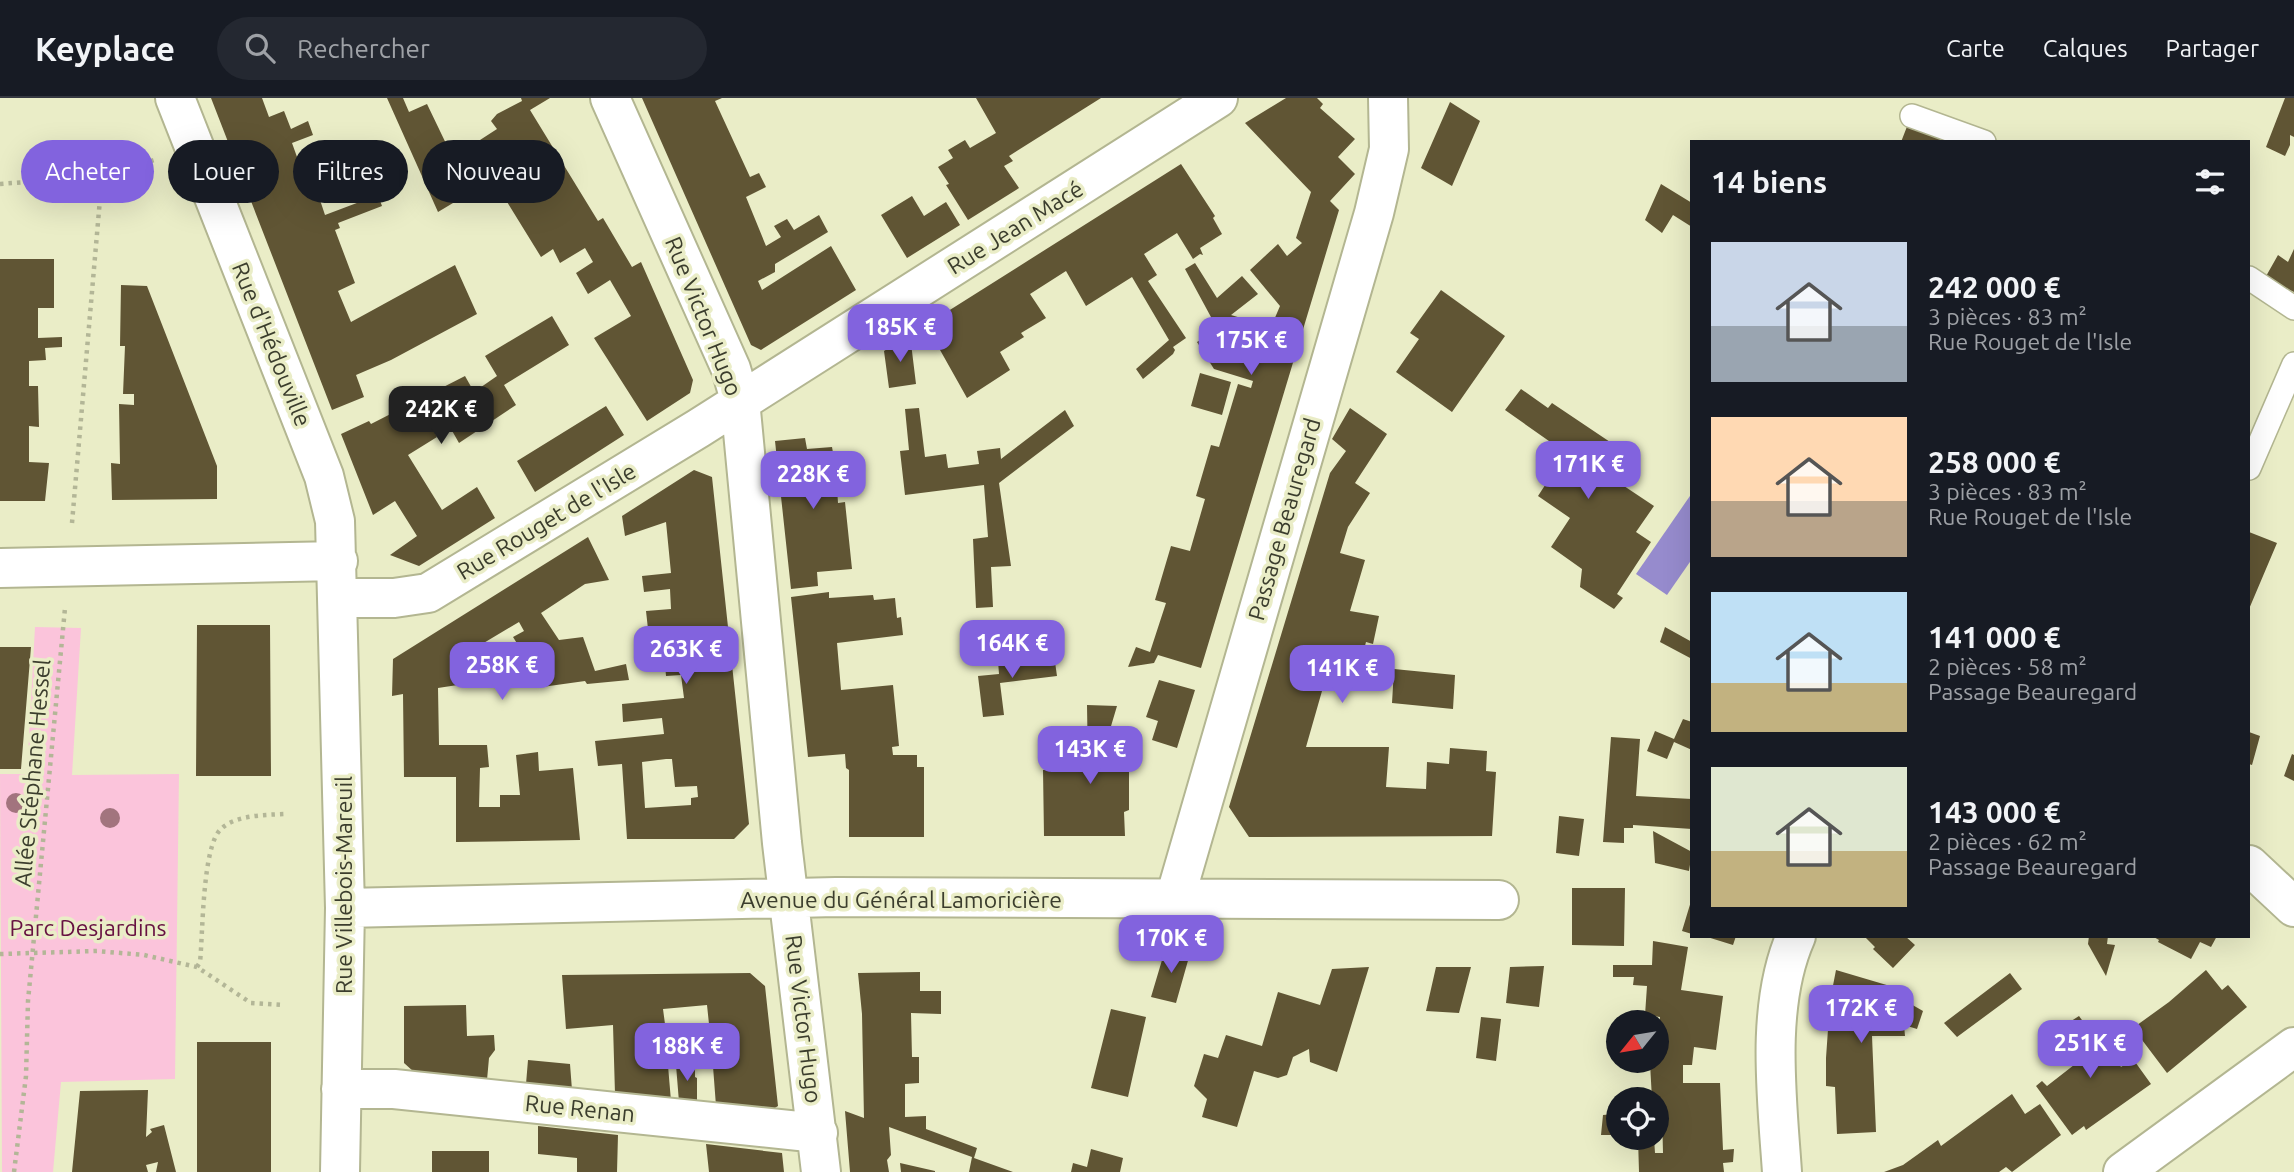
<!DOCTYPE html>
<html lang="fr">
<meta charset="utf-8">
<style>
body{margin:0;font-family:Ubuntu,sans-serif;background:#242831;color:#f1f3f6;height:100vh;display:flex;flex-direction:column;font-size:26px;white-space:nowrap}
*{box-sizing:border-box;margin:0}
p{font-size:23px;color:#9ea1a6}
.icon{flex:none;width:38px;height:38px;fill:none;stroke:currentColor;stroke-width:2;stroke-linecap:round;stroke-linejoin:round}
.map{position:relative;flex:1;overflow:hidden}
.side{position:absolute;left:1690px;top:42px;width:560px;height:798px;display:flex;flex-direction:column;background:#171b24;border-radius:0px;box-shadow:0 7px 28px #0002}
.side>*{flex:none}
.guide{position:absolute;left:21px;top:42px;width:665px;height:63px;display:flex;gap:14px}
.needle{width:46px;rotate:240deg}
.fabs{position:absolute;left:1606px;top:912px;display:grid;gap:14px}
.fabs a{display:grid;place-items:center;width:63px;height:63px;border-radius:50%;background:#171b24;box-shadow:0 7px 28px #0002;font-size:35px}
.price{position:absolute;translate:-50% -60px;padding:0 16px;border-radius:14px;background:#8263de;color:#fff;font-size:23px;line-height:46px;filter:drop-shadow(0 2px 4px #0008)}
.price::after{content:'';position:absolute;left:50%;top:42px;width:21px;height:16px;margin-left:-10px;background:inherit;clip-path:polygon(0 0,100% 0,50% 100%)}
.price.selected{background:#222;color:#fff}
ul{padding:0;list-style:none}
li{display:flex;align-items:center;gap:21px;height:175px;padding:0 21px}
li span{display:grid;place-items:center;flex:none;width:196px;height:140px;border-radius:0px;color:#555}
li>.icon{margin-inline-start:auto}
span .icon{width:84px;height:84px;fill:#fffc;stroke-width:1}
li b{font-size:30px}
h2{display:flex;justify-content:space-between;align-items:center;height:84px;padding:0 21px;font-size:30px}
.tag{padding:0 24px;border-radius:32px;background:#171b24;box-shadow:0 7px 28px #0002;font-size:24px;line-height:63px}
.tag.selected{background:#8263de;color:#fff}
header{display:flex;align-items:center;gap:42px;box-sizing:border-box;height:98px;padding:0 35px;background:#171b24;border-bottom:2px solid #363941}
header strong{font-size:33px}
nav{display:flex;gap:38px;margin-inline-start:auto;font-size:24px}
.search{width:490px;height:63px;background:#242831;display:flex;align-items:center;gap:18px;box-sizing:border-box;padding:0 24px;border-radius:38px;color:#9ea1a6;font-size:26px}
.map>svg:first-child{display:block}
.green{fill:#fbc4db}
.water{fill:#968bcd}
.building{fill:#605534;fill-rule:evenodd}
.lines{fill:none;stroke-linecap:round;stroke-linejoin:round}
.lane-casing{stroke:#b3b691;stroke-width:26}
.street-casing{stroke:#b3b691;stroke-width:42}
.path{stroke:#b3b697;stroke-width:4.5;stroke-dasharray:3.5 5;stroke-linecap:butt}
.lane{stroke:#fff;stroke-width:23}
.street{stroke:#fff;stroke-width:38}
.tree{fill:#a2747e}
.labels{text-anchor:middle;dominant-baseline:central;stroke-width:7;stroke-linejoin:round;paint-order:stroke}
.street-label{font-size:23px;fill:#3b3d2d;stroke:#eaedc7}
.park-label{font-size:23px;fill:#671142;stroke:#eaedc7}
</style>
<header>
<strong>Keyplace</strong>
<div class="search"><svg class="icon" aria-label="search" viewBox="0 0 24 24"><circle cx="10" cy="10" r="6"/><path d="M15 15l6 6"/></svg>Rechercher</div>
<nav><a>Carte</a><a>Calques</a><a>Partager</a></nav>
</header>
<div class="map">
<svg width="2294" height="1074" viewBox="0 0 2294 1074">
<rect width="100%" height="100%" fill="#eaedc7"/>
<path class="green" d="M 35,529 L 81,530 L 72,677 L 179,676 L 175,981 L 61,984 L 53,1074 L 2,1074 L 0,676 L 27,676 Z"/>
<path class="water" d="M 1692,395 L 1692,461 L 1667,497 L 1636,476 Z"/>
<path class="building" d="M 211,0 L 262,0 L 269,19 L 284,13 L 291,31 L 308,23 L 313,37 L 292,45 L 306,84 L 366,59 L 371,74 L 318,96 L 325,117 L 378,97 L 382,108 L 338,125 L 340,130 L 335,132 L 355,185 L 338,193 L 351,224 L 455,167 L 477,216 L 391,262 L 356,277 L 364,299 L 332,312 Z
M 387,0 L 403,0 L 409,14 L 427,6 L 452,58 L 440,65 L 449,86 L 490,60 L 480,42 L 497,31 L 491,23 L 497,16 L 522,3 L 521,0 L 550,0 L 530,12 L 598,123 L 603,120 L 632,169 L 641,164 L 693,282 L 690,295 L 647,323 L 594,240 L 631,218 L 610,182 L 588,196 L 576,175 L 593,164 L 585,150 L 560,165 L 553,151 L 541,159 L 493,81 L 438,114 Z
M 642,0 L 722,0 L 715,3 L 750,79 L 759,75 L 766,89 L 746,99 L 766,148 L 781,139 L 774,128 L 787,121 L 794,132 L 819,117 L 828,134 L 775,166 L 775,174 L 758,183 L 762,192 L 831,148 L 856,192 L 761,252 L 751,247 Z
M 976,0 L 1101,0 L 1009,58 L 1013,63 L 1004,68 L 1019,90 L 968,122 L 946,87 L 949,86 L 938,69 L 953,60 L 948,52 L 965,42 L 970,50 L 996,35 Z
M 1286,0 L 1317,0 L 1323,6 L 1320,10 L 1355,41 L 1338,59 L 1355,76 L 1330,103 L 1339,112 L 1201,570 L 1158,557 L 1154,565 L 1128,569 L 1136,549 L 1150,554 L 1166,505 L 1155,502 L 1171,448 L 1190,453 L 1205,401 L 1196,398 L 1211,347 L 1219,349 L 1238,286 L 1251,290 L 1253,283 L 1214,271 L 1197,244 L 1218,232 L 1185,171 L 1195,165 L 1217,200 L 1242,178 L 1258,196 L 1231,217 L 1271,229 L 1280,208 L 1250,172 L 1278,146 L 1287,158 L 1302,145 L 1296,140 L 1311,94 L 1245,25 Z
M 2285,0 L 2294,0 L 2294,39 L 2290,37 L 2290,47 L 2285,58 L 2266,49 Z
M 1450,4 L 1480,23 L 1452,88 L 1421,70 Z
M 1908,26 L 1947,39 L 1945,44 L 1901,44 Z
M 1181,66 L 1215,118 L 1213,120 L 1222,136 L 1200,150 L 1203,157 L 1200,156 L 1193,161 L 1177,135 L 1144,156 L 1157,177 L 1148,183 L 1186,240 L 1173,249 L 1175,252 L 1173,256 L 1143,281 L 1136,271 L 1169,242 L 1132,179 L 1086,208 L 1066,173 L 1030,196 L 1046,220 L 1021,235 L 1024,239 L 1000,254 L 1010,272 L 967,300 L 926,227 Z
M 1661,86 L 1692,105 L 1692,129 L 1673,117 L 1662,135 L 1645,122 Z
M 912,98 L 924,118 L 946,104 L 960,127 L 907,160 L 881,117 Z
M 2294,151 L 2294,194 L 2265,180 L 2278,157 L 2288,164 Z
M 0,161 L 54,161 L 54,210 L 38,210 L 38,240 L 62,239 L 62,249 L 45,250 L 46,262 L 29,263 L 29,288 L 38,288 L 39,329 L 29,328 L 29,364 L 49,365 L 45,403 L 0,403 Z
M 121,187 L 147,188 L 217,368 L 217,401 L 112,402 L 111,365 L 120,366 L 119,306 L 134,307 L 134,296 L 123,296 L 125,248 L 120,248 Z
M 1441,192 L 1505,238 L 1452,314 L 1396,274 L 1419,241 L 1410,235 Z
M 552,218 L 569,247 L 504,287 L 516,307 L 459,345 L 442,315 L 429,324 L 437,339 L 408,357 L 442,412 L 477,389 L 495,420 L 419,468 L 390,457 L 417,438 L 395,403 L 373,417 L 341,336 L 369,323 L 371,326 L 465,278 L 474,294 L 497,278 L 485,258 Z
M 910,237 L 916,286 L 889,290 L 884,253 Z
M 1200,275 L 1231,284 L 1222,317 L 1191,308 Z
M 1521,291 L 1548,310 L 1552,305 L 1616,348 L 1600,372 L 1654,408 L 1636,434 L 1651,444 L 1617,496 L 1623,500 L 1614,511 L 1580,489 L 1582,471 L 1551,449 L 1570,420 L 1538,398 L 1566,355 L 1505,312 Z
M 606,308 L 624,337 L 535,394 L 517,363 Z
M 919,310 L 925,359 L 946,356 L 948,370 L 979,366 L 977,353 L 1000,350 L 1001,361 L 1065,312 L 1074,328 L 999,385 L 1011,468 L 991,469 L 993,509 L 976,510 L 973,441 L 988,439 L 984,387 L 905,397 L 900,353 L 909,352 L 905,311 Z
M 1350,310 L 1387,336 L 1355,385 L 1370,395 L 1348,429 L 1340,455 L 1365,462 L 1350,513 L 1379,518 L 1373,546 L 1366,544 L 1360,567 L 1330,565 L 1306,649 L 1389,649 L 1386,689 L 1426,691 L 1427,664 L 1449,666 L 1450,650 L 1487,653 L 1486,673 L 1496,674 L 1492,738 L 1249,739 L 1229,709 L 1330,375 L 1346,353 L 1332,341 Z
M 805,340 L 807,351 L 832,349 L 835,366 L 846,365 L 852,371 L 853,385 L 850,388 L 837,390 L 838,405 L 845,404 L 852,471 L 817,474 L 818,488 L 791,491 L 775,343 Z
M 694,372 L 712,379 L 749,726 L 734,741 L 627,741 L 622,666 L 598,668 L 595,643 L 664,636 L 662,620 L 623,624 L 622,606 L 684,600 L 681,577 L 666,578 L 662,530 L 648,531 L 646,513 L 671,511 L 670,491 L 644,494 L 642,478 L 671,475 L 666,424 L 625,438 L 622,418 ZM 666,661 L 672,661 L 675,689 L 697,688 L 698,699 L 691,700 L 691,707 L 645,710 L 642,664 Z
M 2249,434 L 2277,445 L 2249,511 Z
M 588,439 L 609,482 L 585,486 L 541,515 L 559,542 L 583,539 L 595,573 L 626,566 L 629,582 L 587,586 L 585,583 L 542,589 L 535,584 L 529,585 L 528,576 L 535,574 L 513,539 L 524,533 L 519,524 L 482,546 L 493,564 L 473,576 L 462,559 L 451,566 L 464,586 L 438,590 L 439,647 L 487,647 L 489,669 L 480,670 L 479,709 L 500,709 L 500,697 L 520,697 L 516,657 L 538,654 L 539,673 L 573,670 L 580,742 L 456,744 L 456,679 L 404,679 L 403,596 L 392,598 L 393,561 Z
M 829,494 L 829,500 L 873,497 L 874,502 L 895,500 L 897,520 L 901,519 L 903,537 L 837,545 L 841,592 L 893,587 L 899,648 L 892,649 L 893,657 L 917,657 L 917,669 L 924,669 L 924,739 L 849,739 L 849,672 L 846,670 L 845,656 L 808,659 L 791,499 Z
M 197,527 L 270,527 L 271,678 L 196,678 Z
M 1665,529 L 1692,544 L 1692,561 L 1660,544 Z
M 0,549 L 31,549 L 21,671 L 0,671 Z
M 1054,557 L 1057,578 L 1000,585 L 1004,617 L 983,619 L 978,578 L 999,576 L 998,563 Z
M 1394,571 L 1455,577 L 1453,611 L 1392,605 Z
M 1159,582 L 1195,592 L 1177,650 L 1152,642 L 1158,623 L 1146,619 Z
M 1087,607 L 1117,608 L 1106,645 L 1133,652 L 1129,668 L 1129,712 L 1124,714 L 1125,738 L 1044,738 L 1043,672 L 1088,671 Z
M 1683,621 L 1692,624 L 1692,652 L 1674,644 L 1667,661 L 1647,653 L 1655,633 L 1674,641 Z
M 2249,634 L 2260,638 L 2252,667 L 2249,666 Z
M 1611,639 L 1640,641 L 1636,698 L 1692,701 L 1692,731 L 1633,727 L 1633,730 L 1624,730 L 1624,745 L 1603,744 Z
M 2292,656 L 2294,657 L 2294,683 L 2284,678 Z
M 1559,718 L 1584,721 L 1579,758 L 1556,755 Z
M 1653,733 L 1692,754 L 1689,773 L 1655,765 Z
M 1572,790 L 1625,790 L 1624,848 L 1572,847 Z
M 1692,800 L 1692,836 L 1682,833 Z
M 1704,838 L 1736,838 L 1733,847 Z
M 1864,838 L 1905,838 L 1915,847 L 1893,870 L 1873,851 L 1875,849 Z
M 2089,838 L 2108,838 L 2107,846 L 2115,847 L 2106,878 L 2088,846 Z
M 2152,838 L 2217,838 L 2211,849 L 2200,844 L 2191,861 L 2158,844 L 2159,842 Z
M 1653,843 L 1688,849 L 1681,892 L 1723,898 L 1716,952 L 1694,949 L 1692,967 L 1683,967 L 1683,985 L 1720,985 L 1723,1052 L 1734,1051 L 1733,1064 L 1723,1065 L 1724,1074 L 1639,1074 L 1638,1040 L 1654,1040 L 1655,1055 L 1663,1055 L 1662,1014 L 1657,1015 L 1657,1001 L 1652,1001 L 1650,965 L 1655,965 L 1657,962 L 1660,919 L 1645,917 L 1647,888 L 1633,887 L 1634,879 L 1613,879 L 1613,867 L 1652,867 Z
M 1165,852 L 1191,852 L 1176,905 L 1151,899 Z
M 1544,868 L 1539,909 L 1506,905 L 1510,869 Z
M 1369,869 L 1337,974 L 1310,964 L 1309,951 L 1293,959 L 1287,977 L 1278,980 L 1254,973 L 1237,1029 L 1202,1019 L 1207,1001 L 1194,988 L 1204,956 L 1218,960 L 1226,937 L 1262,948 L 1278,894 L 1320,907 L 1332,871 Z
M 1436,869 L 1471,869 L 1459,915 L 1426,913 Z
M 1836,872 L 1890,888 L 1891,894 L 1909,902 L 1909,905 L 1923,913 L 1917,931 L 1904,927 L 1905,938 L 1872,938 L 1876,1034 L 1837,1036 L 1835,989 L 1826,988 L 1826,960 L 1830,903 Z
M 2206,872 L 2222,892 L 2228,887 L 2247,909 L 2167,975 L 2133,930 L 2169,904 Z
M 920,874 L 920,893 L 941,893 L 941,916 L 911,915 L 912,959 L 919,959 L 919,985 L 905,986 L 905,1019 L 926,1018 L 926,1031 L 977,1050 L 974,1060 L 1013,1074 L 969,1074 L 972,1059 L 889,1029 L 891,1057 L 887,1062 L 889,1074 L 850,1074 L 845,1013 L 864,1020 L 862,916 L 858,875 Z
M 750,875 L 765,888 L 778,1008 L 770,1013 L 716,1008 L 712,955 L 675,957 L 674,949 L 711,945 L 707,907 L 663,911 L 665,926 L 649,927 L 650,944 L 666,944 L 671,1003 L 615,996 L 613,927 L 566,931 L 562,877 Z
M 2010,875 L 2022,891 L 1957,939 L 1944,925 Z
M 466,907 L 467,938 L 494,937 L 495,952 L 489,960 L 487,982 L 414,974 L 404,965 L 404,908 Z
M 1111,911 L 1146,919 L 1128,999 L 1091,990 Z
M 2079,918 L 2109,959 L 2113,956 L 2121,969 L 2133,961 L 2151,986 L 2086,1032 L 2084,1028 L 2072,1037 L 2036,988 L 2042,983 L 2047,988 L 2074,967 L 2051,936 Z
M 1481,919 L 1501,921 L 1496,963 L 1476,960 Z
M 197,944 L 271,944 L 271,1074 L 197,1074 Z
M 528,962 L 570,966 L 572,992 L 526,986 Z
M 695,965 L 695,979 L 697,980 L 697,1006 L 679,1004 L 676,967 Z
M 148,992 L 146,1039 L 152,1034 L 150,1031 L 164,1027 L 176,1074 L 156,1074 L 158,1064 L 146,1067 L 148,1074 L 72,1074 L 80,993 Z
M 2012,996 L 2025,1016 L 2040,1006 L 2061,1037 L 2012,1074 L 2006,1069 L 1999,1074 L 1884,1074 L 1903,1067 L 1938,1042 L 1941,1048 Z
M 1619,1004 L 1619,1037 L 1601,1037 L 1603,1017 L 1614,1016 L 1613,1005 Z
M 538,1028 L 618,1037 L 617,1074 L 577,1074 L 577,1060 L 538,1056 Z
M 706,1046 L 782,1055 L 784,1074 L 709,1074 Z
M 1091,1051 L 1123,1060 L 1120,1074 L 1071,1074 L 1073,1065 L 1087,1069 Z
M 432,1053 L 489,1053 L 489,1074 L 432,1074 Z
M 900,1065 L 935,1073 L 935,1074 L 901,1074 Z"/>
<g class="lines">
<defs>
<path id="lane" d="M 1912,18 L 1984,44
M 2249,180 L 2294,210
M 2249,370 L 2294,266"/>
<path id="street" d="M 175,0 L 324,378 L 335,423 L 345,810 L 340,1074
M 610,0 L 731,271 L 740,302 L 782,745 L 821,1074
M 0,470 L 338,463
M 339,500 L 394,500 L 428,495 L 699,330 L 1218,0
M 2249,767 L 2294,809
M 1175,800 L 1374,115 L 1389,51 L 1388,0
M 345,810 L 836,799 L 1499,802
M 341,991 L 394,991 L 818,1035
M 1782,1074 C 1777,1000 1765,908 1796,838
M 2123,1074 L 2294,949"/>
</defs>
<use href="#lane" class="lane-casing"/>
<use href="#street" class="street-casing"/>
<path class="path" d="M 0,86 L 107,78 L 154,62
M 72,425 L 102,78
M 0,856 L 97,853 L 144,857 L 197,869 L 251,905 L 283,907
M 197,869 L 200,864 C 203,837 202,748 221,731 C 235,717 265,717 284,716
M 14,1074 L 26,978 L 28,903 L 65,510"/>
<use href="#lane" class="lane"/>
<use href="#street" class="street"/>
</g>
<g class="tree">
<circle cx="16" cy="705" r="10"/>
<circle cx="110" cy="720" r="10"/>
</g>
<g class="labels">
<g class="street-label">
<text transform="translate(1015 129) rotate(-32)">Rue Jean Macé</text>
<text transform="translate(704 218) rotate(68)">Rue Victor Hugo</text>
<text transform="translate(272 246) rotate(68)">Rue d'Hédouville</text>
<text transform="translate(1284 421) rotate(-74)">Passage Beauregard</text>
<text transform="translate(546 423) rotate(-31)">Rue Rouget de l'Isle</text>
<text transform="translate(32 675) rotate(-85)">Allée Stéphane Hessel</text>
<text transform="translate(343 787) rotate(-90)">Rue Villebois-Mareuil</text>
<text x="901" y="801">Avenue du Général Lamoricière</text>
<text transform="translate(804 921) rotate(83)">Rue Victor Hugo</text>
<text transform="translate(580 1010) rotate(6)">Rue Renan</text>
</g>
<g class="park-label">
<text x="88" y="829">Parc Desjardins</text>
</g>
</g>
</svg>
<div class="fabs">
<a><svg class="needle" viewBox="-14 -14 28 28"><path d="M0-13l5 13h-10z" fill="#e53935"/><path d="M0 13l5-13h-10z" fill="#9ea1a6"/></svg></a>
<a><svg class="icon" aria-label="locate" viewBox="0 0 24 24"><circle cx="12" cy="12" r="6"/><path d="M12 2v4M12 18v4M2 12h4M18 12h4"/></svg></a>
</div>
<b class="price" style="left:900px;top:266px">185K €</b>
<b class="price" style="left:1251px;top:279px">175K €</b>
<b class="price selected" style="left:441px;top:348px">242K €</b>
<b class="price" style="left:1588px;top:403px">171K €</b>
<b class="price" style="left:813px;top:413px">228K €</b>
<b class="price" style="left:1012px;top:582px">164K €</b>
<b class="price" style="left:686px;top:588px">263K €</b>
<b class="price" style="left:502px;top:604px">258K €</b>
<b class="price" style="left:1342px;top:607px">141K €</b>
<b class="price" style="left:1090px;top:688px">143K €</b>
<b class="price" style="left:1171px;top:877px">170K €</b>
<b class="price" style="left:1861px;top:947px">172K €</b>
<b class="price" style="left:2090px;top:982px">251K €</b>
<b class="price" style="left:687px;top:985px">188K €</b>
<div class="guide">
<a class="tag selected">Acheter</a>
<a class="tag">Louer</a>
<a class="tag">Filtres</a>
<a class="tag">Nouveau</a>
</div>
<section class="side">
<h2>14 biens<svg class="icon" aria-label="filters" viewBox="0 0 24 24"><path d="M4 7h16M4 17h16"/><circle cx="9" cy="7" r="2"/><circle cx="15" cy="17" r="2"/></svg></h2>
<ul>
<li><span style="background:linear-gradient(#c9d6e8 60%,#9aa5b1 0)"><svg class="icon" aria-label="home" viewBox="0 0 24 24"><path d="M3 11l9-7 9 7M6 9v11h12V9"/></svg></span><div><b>242 000 €</b><p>3 pièces · 83 m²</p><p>Rue Rouget de l'Isle</p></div></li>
<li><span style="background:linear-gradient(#ffd9b3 60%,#b9a48a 0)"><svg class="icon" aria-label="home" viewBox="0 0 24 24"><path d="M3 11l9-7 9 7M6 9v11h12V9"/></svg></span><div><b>258 000 €</b><p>3 pièces · 83 m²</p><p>Rue Rouget de l'Isle</p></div></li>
<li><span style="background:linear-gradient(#bfe0f5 65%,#c2b280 0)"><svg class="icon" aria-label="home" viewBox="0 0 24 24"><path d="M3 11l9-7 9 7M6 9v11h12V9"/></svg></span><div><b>141 000 €</b><p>2 pièces · 58 m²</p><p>Passage Beauregard</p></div></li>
<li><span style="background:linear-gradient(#dfe7d0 60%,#c2b280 0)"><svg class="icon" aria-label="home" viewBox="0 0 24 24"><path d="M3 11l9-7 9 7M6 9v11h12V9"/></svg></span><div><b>143 000 €</b><p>2 pièces · 62 m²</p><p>Passage Beauregard</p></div></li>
</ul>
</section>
</div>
